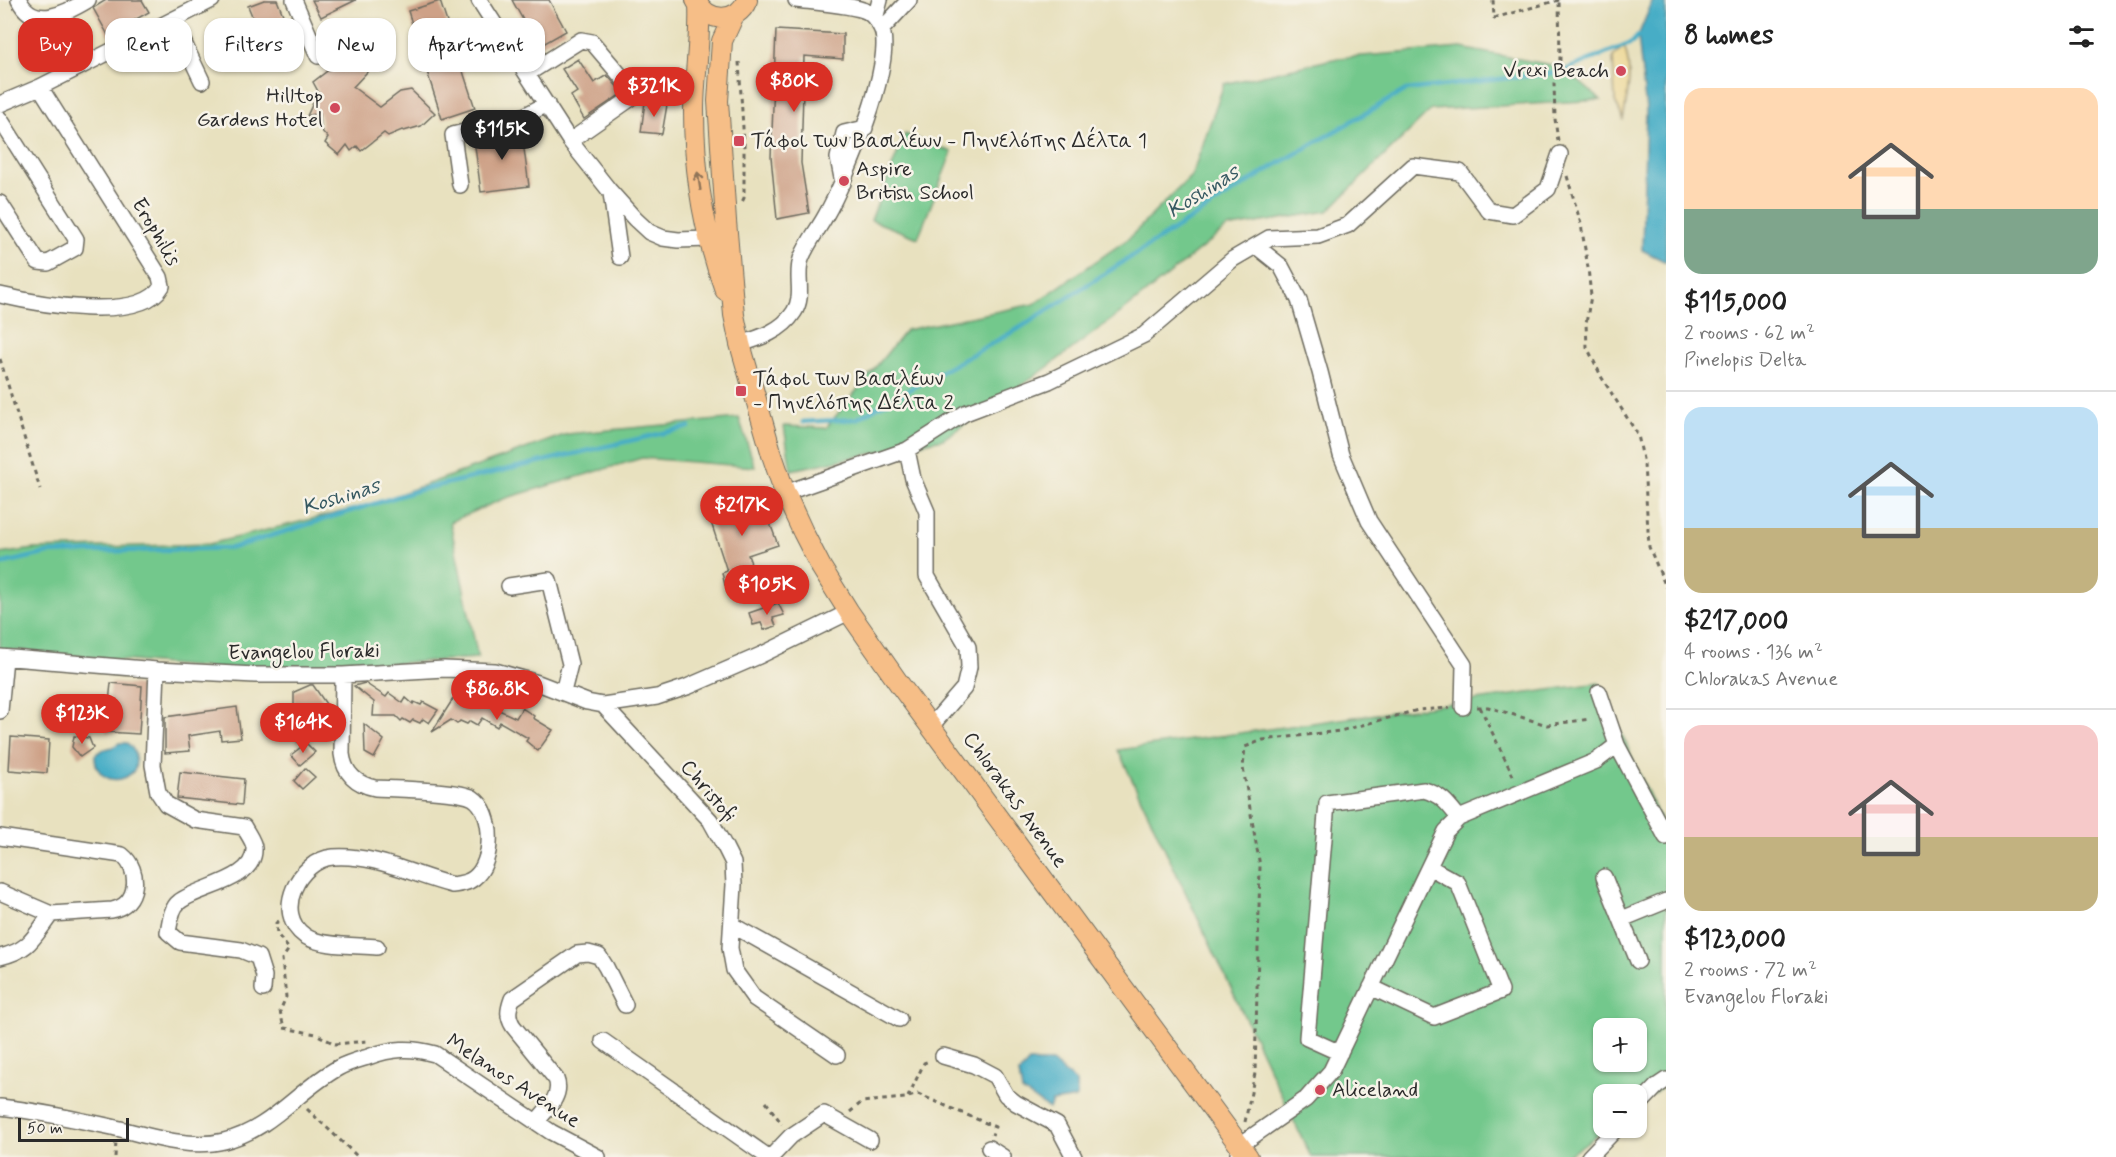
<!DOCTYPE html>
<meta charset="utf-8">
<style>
body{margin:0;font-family:Mynerve,sans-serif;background:#f2f2f2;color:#222;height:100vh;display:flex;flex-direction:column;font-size:22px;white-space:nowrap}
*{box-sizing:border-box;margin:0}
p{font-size:20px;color:#767676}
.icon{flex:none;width:33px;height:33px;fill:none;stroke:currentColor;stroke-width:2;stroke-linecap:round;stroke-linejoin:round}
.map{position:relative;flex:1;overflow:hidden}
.sheet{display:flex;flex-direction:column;background:#fff;width:450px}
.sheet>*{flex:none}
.top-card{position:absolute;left:18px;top:18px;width:570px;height:54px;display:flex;gap:12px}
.tools{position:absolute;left:1593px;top:1018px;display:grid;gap:12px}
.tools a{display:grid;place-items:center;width:54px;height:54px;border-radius:12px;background:#fff;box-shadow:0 2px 4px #0004;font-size:30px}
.scale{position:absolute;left:18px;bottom:15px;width:111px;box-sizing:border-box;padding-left:6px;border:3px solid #2b2b2b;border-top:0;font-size:16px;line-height:21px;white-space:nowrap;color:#2b2b2b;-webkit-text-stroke:4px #f7f3e8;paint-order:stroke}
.price{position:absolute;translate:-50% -51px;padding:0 14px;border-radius:21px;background:#d93025;color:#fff;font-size:20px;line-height:39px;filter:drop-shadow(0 2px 3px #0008)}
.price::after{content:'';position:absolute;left:50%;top:36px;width:18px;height:14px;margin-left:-9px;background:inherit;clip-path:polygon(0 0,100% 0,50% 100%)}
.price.selected{background:#222;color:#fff}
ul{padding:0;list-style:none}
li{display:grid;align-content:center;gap:12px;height:318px;padding:0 18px}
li+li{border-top:2px solid #e0e0e0}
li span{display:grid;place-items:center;height:186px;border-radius:18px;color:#555}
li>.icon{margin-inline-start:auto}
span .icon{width:108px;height:108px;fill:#fffc;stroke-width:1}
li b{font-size:26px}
h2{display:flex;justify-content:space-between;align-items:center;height:72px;padding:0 18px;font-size:26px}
.chip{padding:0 21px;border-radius:18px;background:#fff;box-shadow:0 2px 4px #0004;font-size:21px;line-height:54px}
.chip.selected{background:#d93025;color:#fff}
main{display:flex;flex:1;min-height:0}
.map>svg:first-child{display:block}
.green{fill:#73c88c;stroke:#4f7a5c;stroke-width:1.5;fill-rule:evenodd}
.sand{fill:#eeda9e;stroke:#8c8264;stroke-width:1.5}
.water{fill:#47adc6;stroke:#396c78;stroke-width:1.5}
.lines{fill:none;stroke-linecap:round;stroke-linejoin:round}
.stream{stroke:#47adc6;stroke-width:4.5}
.building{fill:#cea187}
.minor-casing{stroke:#6d6b5f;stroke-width:18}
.major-casing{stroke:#6d6b5f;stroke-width:22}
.path{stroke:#6d6b5f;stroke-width:3;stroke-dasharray:4.5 4.5;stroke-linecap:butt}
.minor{stroke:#fff;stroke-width:15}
.major{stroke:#f6be87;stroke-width:20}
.oneway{stroke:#907459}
.poi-dot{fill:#d1495b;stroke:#f7f3e8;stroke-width:2}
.labels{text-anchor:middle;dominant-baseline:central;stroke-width:5;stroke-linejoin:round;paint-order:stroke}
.poi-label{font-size:21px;fill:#2b2b2b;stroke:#f7f3e8;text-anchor:start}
.street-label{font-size:21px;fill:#2b2b2b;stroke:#f7f3e8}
.water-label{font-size:22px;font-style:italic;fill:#355861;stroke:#f7f3e8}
</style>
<main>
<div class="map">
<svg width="1666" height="1157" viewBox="0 0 1666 1157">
<rect width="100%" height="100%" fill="#f7f3e8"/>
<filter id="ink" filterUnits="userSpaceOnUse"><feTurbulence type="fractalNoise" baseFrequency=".0167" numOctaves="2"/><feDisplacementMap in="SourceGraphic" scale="12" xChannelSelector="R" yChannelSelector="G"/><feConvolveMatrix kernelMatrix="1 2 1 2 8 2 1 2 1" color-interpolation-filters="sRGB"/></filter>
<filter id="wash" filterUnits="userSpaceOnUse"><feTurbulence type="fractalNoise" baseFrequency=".008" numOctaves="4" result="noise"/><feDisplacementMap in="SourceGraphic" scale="24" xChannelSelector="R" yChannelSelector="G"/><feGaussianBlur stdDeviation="1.35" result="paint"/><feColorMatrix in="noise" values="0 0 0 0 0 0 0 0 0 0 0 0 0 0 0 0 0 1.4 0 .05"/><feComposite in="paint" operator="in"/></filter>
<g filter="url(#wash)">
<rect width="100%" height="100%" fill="#e8e1bf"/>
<path class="green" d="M 1461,48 L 1562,67 L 1601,100 L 1431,110 L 1328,211 L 1227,228 L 1127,308 L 1041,372 L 943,439 L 791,470 L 784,426 L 826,428 L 906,330 L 1034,304 L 1128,239 L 1192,175 L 1224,84 L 1338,58 Z
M 905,134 L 952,152 L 918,238 L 871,220 Z
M 739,418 L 755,467 L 642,458 L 503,499 L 450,522 L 478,658 L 255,672 L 0,649 L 0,554 L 34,549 L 209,544 L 369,505 L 567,434 Z
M 1599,683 L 1666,833 L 1666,1085 L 1637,1106 L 1636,1095 L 1604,1095 L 1604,1128 L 1607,1128 L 1566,1157 L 1311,1157 L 1118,750 ZM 1604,1029 L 1636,1029 L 1636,1062 L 1604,1062 Z"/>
<path class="sand" d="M 1624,46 C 1633,70 1628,95 1623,119 L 1615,101 L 1613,57 Z"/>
<path class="water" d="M 1653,0 L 1666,0 L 1666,262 L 1642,250 L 1646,110 L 1638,36 Z
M 119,743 L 127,743 C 136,749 137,758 135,769 C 121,788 94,780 95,755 C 102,747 111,750 119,743 Z
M 1029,1062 L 1052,1062 L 1076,1082 L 1077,1098 L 1052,1102 L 1049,1109 L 1022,1091 L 1019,1073 Z"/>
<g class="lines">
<path class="stream" d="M 803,422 L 856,419 L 1018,329 L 1266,171 L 1406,90 L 1560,72 L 1632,43 L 1638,36
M 0,564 L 48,553 L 232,548 L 415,491 L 689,427"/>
</g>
<g id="blocks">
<path class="building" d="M 106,0 L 142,0 L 149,12 L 108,35 L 93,8 Z
M 264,0 L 277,0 L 290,32 L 263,43 L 248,6 Z
M 312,0 L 356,0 L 321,17 Z
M 512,0 L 549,0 L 566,31 L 538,47 Z
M 440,1 L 475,108 L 442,119 L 408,11 Z
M 776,30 L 843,34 L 843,59 L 804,56 L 801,163 L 809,213 L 777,219 L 771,157 Z
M 360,51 L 367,72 L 353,87 L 380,107 L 400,92 L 411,90 L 435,113 L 421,126 L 404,131 L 402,130 L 388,136 L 384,133 L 361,151 L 357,146 L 351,151 L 347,145 L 339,155 L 325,143 L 328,138 L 321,130 L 320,113 L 307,116 L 313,103 L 320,95 L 313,82 L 339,62 Z
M 578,59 L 594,83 L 607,75 L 621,91 L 621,94 L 584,119 L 571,96 L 577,92 L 562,69 Z
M 645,102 L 667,105 L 662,134 L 641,132 Z
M 521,127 L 529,186 L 481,192 L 474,139 Z
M 759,493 L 778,545 L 748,555 L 755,574 L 745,577 L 748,586 L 737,590 L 734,583 L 725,585 L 722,573 L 727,571 L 708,513 Z
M 778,603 L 784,615 L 773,618 L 776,626 L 764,630 L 761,623 L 753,625 L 749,613 Z
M 111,683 L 142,686 L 139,734 L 106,732 Z
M 365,683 L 386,697 L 389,693 L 403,703 L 406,698 L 413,704 L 414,702 L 421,705 L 423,702 L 438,710 L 429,723 L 423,719 L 420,723 L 413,720 L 410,723 L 403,719 L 401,721 L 396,716 L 373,716 L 374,702 L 354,686 Z
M 310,685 L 313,685 L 326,704 L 299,719 L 294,712 L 294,692 Z
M 453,699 L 469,705 L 471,701 L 480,707 L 482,702 L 516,718 L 522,708 L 534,716 L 533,718 L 553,730 L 538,751 L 526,741 L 528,738 L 500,722 L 497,727 L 482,718 L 477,725 L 470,721 L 467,724 L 460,721 L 457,724 L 451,720 L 432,732 Z
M 237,707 L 241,738 L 221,740 L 220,731 L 188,736 L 190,751 L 165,753 L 165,717 Z
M 308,720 L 314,731 L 298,742 L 291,731 Z
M 364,724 L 384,740 L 374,758 L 365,753 Z
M 74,736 L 89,738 L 93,748 L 80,757 L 72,747 Z
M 11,737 L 49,740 L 47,773 L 9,770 Z
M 306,743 L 315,752 L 300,765 L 291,755 Z
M 305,768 L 315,777 L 302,789 L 294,781 Z
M 180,772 L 244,779 L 242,805 L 177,798 Z"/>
</g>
</g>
<g filter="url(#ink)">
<use href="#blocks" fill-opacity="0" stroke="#6d6b5f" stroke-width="1.5"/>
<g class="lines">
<defs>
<path id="minor" d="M 19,0 C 34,31 68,12 88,0
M 294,0 L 318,56
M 479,0 L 570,141 L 609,190 L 635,219 L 649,232 L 663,238 L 678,240 L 709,239
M 875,19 L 880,0
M 173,20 L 202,81
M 882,29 L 909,0
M 527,74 L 581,40 L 592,42 L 631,88 L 630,99 L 570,141
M 0,104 L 40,87 L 212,0
M 0,119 L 76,239 L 75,248 L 48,263 L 38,262 L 0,203
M 843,183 L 838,158 L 844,133 L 865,128
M 460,185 L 453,135 L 524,116 L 547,104
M 611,193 L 620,257
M 1256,246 L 1281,266 L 1299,300 L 1320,372 L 1341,455 L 1369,521 L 1464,665 L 1463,707
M 0,295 C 34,303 141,324 162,286 L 160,277 L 40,87
M 740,344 C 760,338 782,331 794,312 C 805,295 795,277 801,259 C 807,243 818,230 826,215 C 844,184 899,56 880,26 C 877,20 873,16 868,12 C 855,5 812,2 796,0
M 907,450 L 913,479 L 927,512 L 927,576 L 968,647 L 969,667 L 964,688 L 931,726
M 785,493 L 907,450 L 965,413 L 1049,381 L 1144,335 L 1233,259 L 1269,238 L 1318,236 L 1348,225 L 1413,166 L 1460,172 L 1489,211 L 1513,215 L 1548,189 L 1560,154
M 509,586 L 549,580 L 570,664 L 563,692
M 0,657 L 157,670 L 255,675 L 343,675 L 444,669 L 495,671 L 538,683 L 587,702 L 603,705 L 657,697 L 687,687 L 761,655 L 849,612
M 157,670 L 153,765 L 158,792 L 166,804 L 195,820 L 244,827 C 247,833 254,842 254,848 C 256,881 198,886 179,902 C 171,908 170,922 168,932 L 180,942 L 241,950 L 258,957 L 264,976 L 263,989
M 343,675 L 342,754 C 344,773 356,784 375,788 C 395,789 459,790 473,798 C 495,812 494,863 474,878 C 468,883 460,884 452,885 C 413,875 375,854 333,857 C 299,860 272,913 305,936 C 322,947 357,945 377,947
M 1599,692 L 1617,745 L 1666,837
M 603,705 L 710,820 L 725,847 L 733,863 L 734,885 L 730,948 L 734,970 L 754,998 L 837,1055
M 0,711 L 5,658
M 0,837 L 122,855 C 141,870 139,905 112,910 L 51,914 L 0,892
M 1604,877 L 1638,961
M 1622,919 L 1666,901
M 732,925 L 899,1019
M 0,957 C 30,950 33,938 51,914
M 1371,987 L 1434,1017 L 1501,991 L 1458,883 L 1429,867
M 603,1041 L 768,1157
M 1340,1053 L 1307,1038 L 1327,803 L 1424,790 C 1442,795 1448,804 1459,818
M 943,1056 L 974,1065 L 995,1076 L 1006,1095 L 1016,1103 L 1057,1125 L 1074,1157
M 0,1107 C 38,1111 75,1119 112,1127 C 147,1135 188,1150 224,1141 C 271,1130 298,1090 338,1068 C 347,1063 358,1060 368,1057 C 392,1048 411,1047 435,1054 L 551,1132 L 598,1157
M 1636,1108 L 1657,1086 L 1666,1080
M 536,1122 C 546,1110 563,1096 556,1079 L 513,1026 C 507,1016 508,1010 512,999 L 577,954 L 588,953 L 599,956 L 606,967 L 625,1005
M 989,1148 L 1003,1157
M 1238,1154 L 1240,1145 L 1306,1099 L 1331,1071 L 1446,831 L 1459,818 L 1596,761 L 1617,745
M 771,1157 L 791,1136 L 824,1114 L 870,1140
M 1589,1157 L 1617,1128"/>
<path id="major" d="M 696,0 C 707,23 737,24 747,0
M 699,5 C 701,41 694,75 694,111 C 694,171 704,233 725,290
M 734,15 L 722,41 L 718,101 L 726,221 L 734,315 L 740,344 L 772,455 L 785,493 L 803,532 L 821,567 L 849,612 L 900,685 L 1248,1157"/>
</defs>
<use href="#minor" class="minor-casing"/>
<use href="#major" class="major-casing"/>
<path class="path" d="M 1493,0 L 1494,18 L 1559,0
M 739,62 L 744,144 L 744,198 L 742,202
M 1558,141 L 1555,119 L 1554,83 L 1560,60 L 1559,0
M 1567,176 L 1581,224 L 1588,268 L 1591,296 L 1586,323 L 1587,347 L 1602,378 L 1638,435 L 1644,464 L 1649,547 L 1666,587
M 0,359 L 40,489
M 1477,707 L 1488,707 L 1547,725 L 1590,719
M 1480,707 L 1515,780
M 279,921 L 276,923 L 277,934 L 289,949 L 282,959 L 286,997 L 280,1011 L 284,1028 L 316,1034 L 335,1044 L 367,1041
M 908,1097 L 924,1063 L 929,1061
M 766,1102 L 782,1124
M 307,1109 L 358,1157
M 850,1112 L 862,1102 L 905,1098 L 918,1094 L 995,1127 L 992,1135
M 1245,1122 L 1255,1073 L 1260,866 L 1243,768 L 1245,747 L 1263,740 L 1340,731 L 1418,710 L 1450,708
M 115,1157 L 116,1141"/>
<use href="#minor" class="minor"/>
<use href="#major" class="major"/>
</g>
<defs><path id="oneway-shaft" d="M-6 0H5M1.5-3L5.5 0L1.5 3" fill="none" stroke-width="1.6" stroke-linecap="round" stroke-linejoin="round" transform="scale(1.5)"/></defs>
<use class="oneway" href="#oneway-shaft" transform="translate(699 181) rotate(-99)"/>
</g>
<g class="poi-dot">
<circle cx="1621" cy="71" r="6"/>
<circle cx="335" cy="108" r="6"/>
<rect x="733" y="135" width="12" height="12" rx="3"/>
<circle cx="844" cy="181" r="6"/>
<rect x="735" y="385" width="12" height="12" rx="3"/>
<circle cx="1320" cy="1090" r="6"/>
</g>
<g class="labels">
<g class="poi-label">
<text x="1609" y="71" text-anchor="end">Vrexi Beach</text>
<text x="323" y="96" text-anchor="end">Hilltop<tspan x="323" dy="24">Gardens Hotel</tspan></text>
<text x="751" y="141">Τάφοι των Βασιλέων - Πηνελόπης Δέλτα 1</text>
<text x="856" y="169">Aspire<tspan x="856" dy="24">British School</tspan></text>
<text x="753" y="379">Τάφοι των Βασιλέων<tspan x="753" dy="24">- Πηνελόπης Δέλτα 2</tspan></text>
<text x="1332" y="1090">Aliceland</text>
</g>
<g class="street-label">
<text transform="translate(156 232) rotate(59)">Erophilis</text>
<text transform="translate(304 652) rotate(-1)">Evangelou Floraki</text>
<text transform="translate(708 791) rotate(50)">Christofi</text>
<text transform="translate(1015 800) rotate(54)">Chlorakas Avenue</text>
<text transform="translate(513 1081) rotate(33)">Melanos Avenue</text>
</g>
<g class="water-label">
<text transform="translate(1203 192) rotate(-32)">Koshinas</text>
<text transform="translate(341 497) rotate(-17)">Koshinas</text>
</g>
</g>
</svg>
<div class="tools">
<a>+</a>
<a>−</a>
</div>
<div class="scale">50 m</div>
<b class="price" style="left:794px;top:113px">$80K</b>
<b class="price" style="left:654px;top:118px">$321K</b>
<b class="price selected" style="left:502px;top:161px">$115K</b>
<b class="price" style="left:742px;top:537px">$217K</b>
<b class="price" style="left:767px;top:616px">$105K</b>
<b class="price" style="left:497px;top:721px">$86.8K</b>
<b class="price" style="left:82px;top:745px">$123K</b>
<b class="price" style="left:303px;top:754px">$164K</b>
<div class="top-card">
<a class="chip selected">Buy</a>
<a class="chip">Rent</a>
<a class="chip">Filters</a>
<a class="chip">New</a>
<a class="chip">Apartment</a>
</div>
</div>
<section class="sheet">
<h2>8 homes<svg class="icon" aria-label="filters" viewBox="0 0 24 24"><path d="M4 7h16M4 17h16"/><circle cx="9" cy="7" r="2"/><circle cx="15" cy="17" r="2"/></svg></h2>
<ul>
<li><span style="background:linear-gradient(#ffd9b3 65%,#7fa58c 0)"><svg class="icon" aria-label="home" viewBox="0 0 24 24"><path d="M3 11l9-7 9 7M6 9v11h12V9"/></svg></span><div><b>$115,000</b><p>2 rooms · 62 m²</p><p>Pinelopis Delta</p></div></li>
<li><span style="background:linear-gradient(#bfe0f5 65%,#c2b280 0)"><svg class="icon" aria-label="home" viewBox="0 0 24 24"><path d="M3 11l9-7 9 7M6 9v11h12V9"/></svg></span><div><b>$217,000</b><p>4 rooms · 136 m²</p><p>Chlorakas Avenue</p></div></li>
<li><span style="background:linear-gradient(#f6c9c9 60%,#c2b280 0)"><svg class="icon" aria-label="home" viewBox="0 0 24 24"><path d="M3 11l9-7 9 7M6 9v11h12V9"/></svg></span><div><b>$123,000</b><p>2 rooms · 72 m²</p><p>Evangelou Floraki</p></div></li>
</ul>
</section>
</main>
